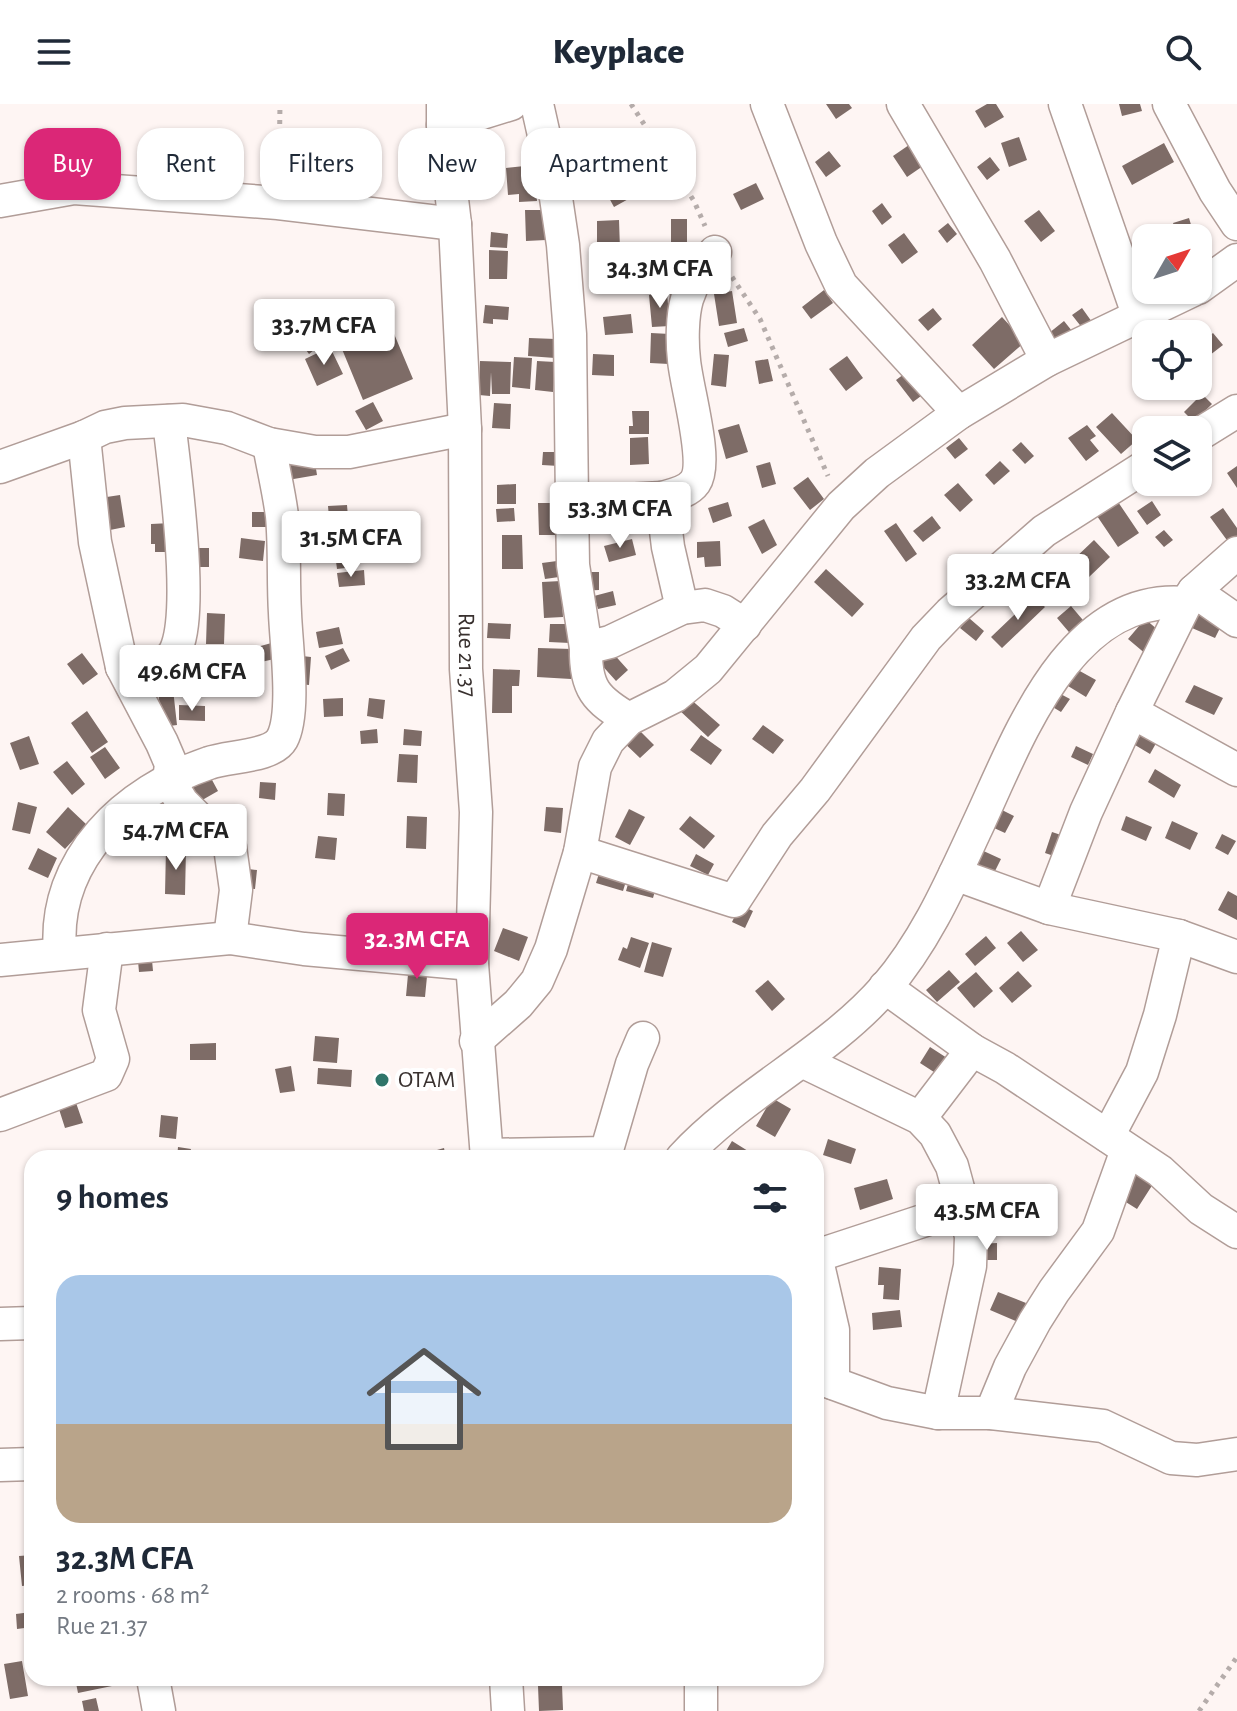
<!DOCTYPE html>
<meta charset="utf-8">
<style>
body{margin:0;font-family:"Alegreya Sans",sans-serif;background:#f2f2f3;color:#1f2937;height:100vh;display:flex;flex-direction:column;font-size:30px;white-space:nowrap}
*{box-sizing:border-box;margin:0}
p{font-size:26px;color:#747a83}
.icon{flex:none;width:44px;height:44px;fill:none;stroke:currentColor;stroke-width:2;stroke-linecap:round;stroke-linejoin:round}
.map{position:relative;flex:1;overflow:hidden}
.sheet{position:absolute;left:24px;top:1046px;width:800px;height:536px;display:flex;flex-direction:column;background:#fff;border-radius:24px;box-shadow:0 2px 6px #0004}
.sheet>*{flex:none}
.guide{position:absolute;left:24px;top:24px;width:800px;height:72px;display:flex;gap:16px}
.needle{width:52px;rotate:51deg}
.tools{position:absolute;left:1132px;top:120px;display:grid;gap:16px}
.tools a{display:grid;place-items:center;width:80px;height:80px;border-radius:16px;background:#fff;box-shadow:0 2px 6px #0004;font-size:40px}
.price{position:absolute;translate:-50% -68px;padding:0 18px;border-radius:8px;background:#fff;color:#222;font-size:26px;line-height:52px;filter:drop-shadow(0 2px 4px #0008)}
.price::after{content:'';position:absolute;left:50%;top:48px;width:24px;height:18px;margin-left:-12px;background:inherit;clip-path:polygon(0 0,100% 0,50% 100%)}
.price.active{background:#db2777;color:#fff}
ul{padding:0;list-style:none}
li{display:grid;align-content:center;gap:16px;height:424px;padding:0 32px}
li span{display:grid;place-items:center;height:248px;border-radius:24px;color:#555}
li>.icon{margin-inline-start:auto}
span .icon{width:144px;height:144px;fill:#fffc;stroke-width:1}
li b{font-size:34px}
h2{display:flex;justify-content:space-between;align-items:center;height:96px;padding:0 32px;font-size:34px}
.tag{padding:0 28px;border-radius:24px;background:#fff;box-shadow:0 2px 6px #0004;font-size:28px;line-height:72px}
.tag.active{background:#db2777;color:#fff}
header{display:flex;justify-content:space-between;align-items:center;height:104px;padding:0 32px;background:#fff;font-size:36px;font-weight:800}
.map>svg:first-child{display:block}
.building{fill:#7e6c67}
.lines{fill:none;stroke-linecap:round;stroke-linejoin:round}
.minor-casing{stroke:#b19d98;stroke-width:35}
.path{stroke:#b5acaa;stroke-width:5;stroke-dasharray:4 6;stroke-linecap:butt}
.minor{stroke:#fff;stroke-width:32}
.poi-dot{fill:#2f756a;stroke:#fff;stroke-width:3}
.labels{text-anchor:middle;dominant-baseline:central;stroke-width:8;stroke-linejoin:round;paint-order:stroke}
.street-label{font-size:24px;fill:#39312f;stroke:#fff}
.poi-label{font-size:24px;fill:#39312f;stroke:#fff;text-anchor:start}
</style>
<header><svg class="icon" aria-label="menu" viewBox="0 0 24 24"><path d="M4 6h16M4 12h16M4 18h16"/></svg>Keyplace<svg class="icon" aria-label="search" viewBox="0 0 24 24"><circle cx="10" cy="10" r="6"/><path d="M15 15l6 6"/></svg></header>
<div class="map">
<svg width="1237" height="1607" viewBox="0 0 1237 1607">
<rect width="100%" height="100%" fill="#fef5f3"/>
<path class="building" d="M 826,0 L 849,0 L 852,4 L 836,15 Z
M 987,0 L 996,0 L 1004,13 L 985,24 L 975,7 Z
M 1119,0 L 1140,0 L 1142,7 L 1122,12 Z
M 1019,33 L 1027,56 L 1009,63 L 1001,39 Z
M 1164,39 L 1174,58 L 1132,81 L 1122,62 Z
M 909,41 L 923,62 L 907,73 L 893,52 Z
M 829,47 L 841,62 L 826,73 L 815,58 Z
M 990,53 L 1000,66 L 987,76 L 977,63 Z
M 534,61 L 537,97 L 519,98 L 519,90 L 508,91 L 506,64 Z
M 630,68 L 641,88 L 614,103 L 603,83 Z
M 756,79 L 764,95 L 741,106 L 733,90 Z
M 882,99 L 892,113 L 882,121 L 872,107 Z
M 525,106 L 545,106 L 546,136 L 526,137 Z
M 1039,106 L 1055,127 L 1041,138 L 1024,117 Z
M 1189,114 L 1195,134 L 1178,134 L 1173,119 Z
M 671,115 L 687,115 L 687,141 L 671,141 Z
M 619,116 L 620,145 L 597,145 L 597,117 Z
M 948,119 L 957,130 L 947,139 L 938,127 Z
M 491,128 L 508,130 L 507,144 L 490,143 Z
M 904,129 L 918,148 L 902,160 L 888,141 Z
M 624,142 L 637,142 L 638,171 L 625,171 Z
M 489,146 L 508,147 L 507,175 L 489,175 Z
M 824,186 L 833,199 L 811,215 L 802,203 Z
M 732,187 L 737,219 L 719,222 L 714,190 Z
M 667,189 L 670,222 L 652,223 L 649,191 Z
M 485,201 L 509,203 L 508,216 L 493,215 L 493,220 L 483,219 Z
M 933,204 L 942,215 L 928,227 L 918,216 Z
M 1082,204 L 1092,218 L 1083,225 L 1072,211 Z
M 631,210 L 633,229 L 605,231 L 603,213 Z
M 387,213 L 413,275 L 363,296 L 337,233 Z
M 1002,213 L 1025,238 L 994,265 L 972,241 Z
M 1064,217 L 1072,227 L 1056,239 L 1049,229 Z
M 309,219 L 324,238 L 309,250 L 294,230 Z
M 744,224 L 748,237 L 728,243 L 724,229 Z
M 651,229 L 670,230 L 669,260 L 650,259 Z
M 1213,229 L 1223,241 L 1201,258 L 1198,255 L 1198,241 Z
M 529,234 L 556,235 L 555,254 L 528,252 Z
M 330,243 L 343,270 L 317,282 L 305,255 Z
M 593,250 L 614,251 L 614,272 L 592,271 Z
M 714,250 L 729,251 L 726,283 L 711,281 Z
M 847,252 L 863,274 L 846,287 L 829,265 Z
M 514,253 L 532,254 L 530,285 L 512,283 Z
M 768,255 L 773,277 L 759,280 L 755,257 Z
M 480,257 L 511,258 L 510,290 L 492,290 L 491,268 L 490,292 L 479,291 Z
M 537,257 L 555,258 L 553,288 L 535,286 Z
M 908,267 L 925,289 L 913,298 L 896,276 Z
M 1202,290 L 1212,300 L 1194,318 L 1184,308 Z
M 373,298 L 383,317 L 366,326 L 355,307 Z
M 494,299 L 511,300 L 510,325 L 492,324 Z
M 632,307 L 649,307 L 649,330 L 629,330 L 629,322 L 633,322 Z
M 1112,309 L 1137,336 L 1121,350 L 1096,323 Z
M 739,320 L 748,348 L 726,355 L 718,326 Z
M 1087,321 L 1096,332 L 1090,336 L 1099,347 L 1086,357 L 1068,334 Z
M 648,333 L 649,360 L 630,361 L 630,334 Z
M 959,334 L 968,345 L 955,355 L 946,344 Z
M 1021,338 L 1034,352 L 1025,360 L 1012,346 Z
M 543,348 L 559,348 L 559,362 L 542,361 Z
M 314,352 L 317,371 L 282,377 L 279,357 Z
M 1000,357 L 1010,367 L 994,381 L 985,371 Z
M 770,358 L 776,380 L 762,384 L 756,362 Z
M 1237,362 L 1237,384 L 1227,369 Z
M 808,373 L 824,395 L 810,406 L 793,384 Z
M 958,379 L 973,396 L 960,408 L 944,391 Z
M 516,380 L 516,400 L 497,400 L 497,381 Z
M 120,391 L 125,423 L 105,427 L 100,394 Z
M 1114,392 L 1139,429 L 1118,443 L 1093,406 Z
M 1152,397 L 1161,411 L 1147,421 L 1137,407 Z
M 728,398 L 732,412 L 713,419 L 708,404 Z
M 538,399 L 556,399 L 557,431 L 539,431 Z
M 347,401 L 350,436 L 331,437 L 328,402 Z
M 514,404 L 515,417 L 497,418 L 496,405 Z
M 1223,404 L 1237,424 L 1237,433 L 1229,439 L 1210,413 Z
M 252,408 L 270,408 L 270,423 L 252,423 Z
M 290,410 L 309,411 L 308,428 L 289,427 Z
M 932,412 L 941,424 L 923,438 L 913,427 Z
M 764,415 L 777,441 L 762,450 L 748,423 Z
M 171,419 L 172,448 L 155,448 L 155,440 L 151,440 L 151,420 Z
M 896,419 L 917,450 L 906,458 L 884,427 Z
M 1164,426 L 1173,436 L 1164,443 L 1155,433 Z
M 502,431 L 522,431 L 523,465 L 502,465 Z
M 241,434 L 265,437 L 263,457 L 239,454 Z
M 632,435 L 636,451 L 609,458 L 604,442 Z
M 1094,436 L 1110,453 L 1089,473 L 1073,456 Z
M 720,437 L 721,462 L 705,463 L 704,453 L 697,454 L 697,438 Z
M 351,440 L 354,463 L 337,465 L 334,442 Z
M 185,444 L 209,444 L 209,463 L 186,463 Z
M 1047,451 L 1077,487 L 1063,498 L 1034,461 Z
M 557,457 L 559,473 L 545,475 L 542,459 Z
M 826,465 L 864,500 L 852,513 L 814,478 Z
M 364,466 L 365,481 L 339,483 L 337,469 Z
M 580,468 L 599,468 L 599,486 L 580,487 Z
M 561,477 L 563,513 L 544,514 L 542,478 Z
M 613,487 L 616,501 L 598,505 L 594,492 Z
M 1034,492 L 1045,503 L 1002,544 L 991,533 Z
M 1071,502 L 1088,522 L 1074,534 L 1057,514 Z
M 207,509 L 225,510 L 224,540 L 206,540 Z
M 1199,509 L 1222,520 L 1215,534 L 1192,524 Z
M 969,514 L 984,527 L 976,537 L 960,524 Z
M 1145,515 L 1164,531 L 1147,551 L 1128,535 Z
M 488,519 L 511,520 L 510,535 L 487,534 Z
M 550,520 L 570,520 L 570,539 L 549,538 Z
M 339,523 L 343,540 L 319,544 L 316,528 Z
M 275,538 L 279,554 L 261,558 L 257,543 Z
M 343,544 L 350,557 L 331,566 L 325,552 Z
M 538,544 L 572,545 L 571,575 L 537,573 Z
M 611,547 L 628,566 L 616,577 L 599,558 Z
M 82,549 L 98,570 L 83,581 L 67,560 Z
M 293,551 L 311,553 L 309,581 L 290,579 Z
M 493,565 L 520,566 L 519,582 L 512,582 L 512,609 L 492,609 Z
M 1078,566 L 1096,576 L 1086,593 L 1068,582 Z
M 1194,581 L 1223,594 L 1214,611 L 1185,598 Z
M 173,585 L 177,621 L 162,623 L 158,586 Z
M 1053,586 L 1070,595 L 1061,608 L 1046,599 Z
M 688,593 L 720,621 L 708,633 L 678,605 Z
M 343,594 L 343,612 L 324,613 L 323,595 Z
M 369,594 L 385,596 L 383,615 L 367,612 Z
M 179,601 L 205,602 L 205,617 L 179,616 Z
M 87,607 L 108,638 L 92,649 L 71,619 Z
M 632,619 L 654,641 L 640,654 L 618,633 Z
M 763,621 L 784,636 L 773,650 L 752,635 Z
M 377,625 L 378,639 L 361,640 L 360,627 Z
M 404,625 L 422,627 L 421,642 L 403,641 Z
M 1144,625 L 1159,634 L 1150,650 L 1135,641 Z
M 701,631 L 722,646 L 711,661 L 690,646 Z
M 29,632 L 39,660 L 20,666 L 10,639 Z
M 1076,642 L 1093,650 L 1088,661 L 1071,653 Z
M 105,643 L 120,664 L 105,675 L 90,653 Z
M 399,650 L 418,651 L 417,679 L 397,678 Z
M 67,657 L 85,680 L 72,691 L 53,668 Z
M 205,663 L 218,687 L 197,699 L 184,675 Z
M 1155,665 L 1181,681 L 1174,694 L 1148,678 Z
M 260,678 L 276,679 L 275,696 L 259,694 Z
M 328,689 L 345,690 L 344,712 L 327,711 Z
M 18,698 L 37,703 L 30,730 L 12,726 Z
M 68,703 L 87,721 L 65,745 L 46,728 Z
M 546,703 L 563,704 L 561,729 L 544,727 Z
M 629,705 L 645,713 L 630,741 L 615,733 Z
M 1002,706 L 1014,712 L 1005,729 L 994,724 Z
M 407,712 L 427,713 L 426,745 L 406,744 Z
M 690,712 L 715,732 L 704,745 L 679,725 Z
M 1126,712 L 1152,723 L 1146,737 L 1121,726 Z
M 1172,717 L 1198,729 L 1190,746 L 1165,734 Z
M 172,721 L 173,739 L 154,739 L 153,722 Z
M 1052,728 L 1064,732 L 1057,753 L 1045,749 Z
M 1222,730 L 1236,737 L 1228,751 L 1215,744 Z
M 318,732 L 337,734 L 335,756 L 315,754 Z
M 38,744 L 57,754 L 48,774 L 28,765 Z
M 166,744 L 186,745 L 185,791 L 165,790 Z
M 977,744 L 1001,755 L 991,775 L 967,765 Z
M 696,750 L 714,760 L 708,771 L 690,762 Z
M 601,763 L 628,771 L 623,787 L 596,779 Z
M 241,764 L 257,766 L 255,785 L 240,784 Z
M 630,773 L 657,780 L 653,794 L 626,787 Z
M 1228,787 L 1237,792 L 1237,816 L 1218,806 Z
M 740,801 L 753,807 L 745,824 L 732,818 Z
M 503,824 L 528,833 L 519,857 L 494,847 Z
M 1021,827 L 1038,846 L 1023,858 L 1007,839 Z
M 986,832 L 996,844 L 975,862 L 965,850 Z
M 631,833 L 649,839 L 640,864 L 618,856 L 623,843 L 627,845 Z
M 652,838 L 672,844 L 663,873 L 644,868 Z
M 151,845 L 153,867 L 139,868 L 137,846 Z
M 409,860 L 428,862 L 425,893 L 406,892 Z
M 949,866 L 960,878 L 937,898 L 926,886 Z
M 1018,867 L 1032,882 L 1012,899 L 999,884 Z
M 976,868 L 993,887 L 974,904 L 957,884 Z
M 768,876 L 785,895 L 772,907 L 755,887 Z
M 315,932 L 339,934 L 337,959 L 313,957 Z
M 216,939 L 216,956 L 190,956 L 190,940 Z
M 930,943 L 947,954 L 937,970 L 920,959 Z
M 291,962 L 295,987 L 280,989 L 275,965 Z
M 318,964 L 352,966 L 351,983 L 317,980 Z
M 74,993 L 83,1019 L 65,1024 L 57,999 Z
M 772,994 L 791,1005 L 775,1033 L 756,1022 Z
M 161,1011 L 178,1013 L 176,1035 L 159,1033 Z
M 828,1035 L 856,1045 L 851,1060 L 823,1051 Z
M 732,1037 L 756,1052 L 754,1054 L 723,1052 Z
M 178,1043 L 191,1045 L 189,1054 L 177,1054 Z
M 444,1044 L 446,1054 L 431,1054 L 430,1048 Z
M 1137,1070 L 1153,1080 L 1137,1105 L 1121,1095 Z
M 887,1075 L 893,1095 L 860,1106 L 854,1084 Z
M 997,1139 L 997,1156 L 977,1156 L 977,1140 Z
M 879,1163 L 901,1165 L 899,1196 L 883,1195 L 884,1181 L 878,1181 Z
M 998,1188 L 1026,1199 L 1018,1218 L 990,1206 Z
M 900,1206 L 902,1223 L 873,1226 L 872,1209 Z
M 32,1451 L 32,1481 L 22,1482 L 19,1452 Z
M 31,1508 L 32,1523 L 17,1525 L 16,1510 Z
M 22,1557 L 28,1592 L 10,1595 L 4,1560 Z
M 49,1574 L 70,1574 L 71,1578 L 50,1582 Z
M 75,1574 L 110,1574 L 112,1582 L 78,1589 Z
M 407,1574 L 425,1574 L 425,1581 L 407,1579 Z
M 562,1581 L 563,1606 L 539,1607 L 538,1582 Z
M 96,1594 L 99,1607 L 84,1607 L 82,1597 Z"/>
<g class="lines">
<defs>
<g id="minor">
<path id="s1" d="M 443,0 L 443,21 L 455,120 L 465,325 L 466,565 L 476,708 L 472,860 L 487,1054"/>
<path d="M 537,0 L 552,67 L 563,141 L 570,230 L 572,399"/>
<path d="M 767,0 L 821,139 L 841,181 L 959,309"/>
<path d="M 903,0 L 995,156 L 1047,256"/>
<path d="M 1065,0 L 1139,213"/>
<path d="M 1169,0 L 1215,87 L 1237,120"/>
<path d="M 443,21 L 511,0"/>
<path d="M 0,97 L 74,84 L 278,99 L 455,120"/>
<path d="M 1198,184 L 1237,156"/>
<path d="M 1198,331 L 1237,307"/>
<path d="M 84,333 L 95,438 L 122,563 L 162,639 L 171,660 L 169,677 L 182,698 L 210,726 L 224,734 L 230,743 L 236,786 L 230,834"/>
<path d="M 0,363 L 84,333 L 105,323 L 125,319 L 183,316 L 227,324 L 269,340 L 315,348 L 349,348 L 465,325"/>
<path d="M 662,394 L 572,399 L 573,461 L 586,544 L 610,538 L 682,504 L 705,501 L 723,507 L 745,521"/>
<path d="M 1194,487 L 1237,517"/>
<path d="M 682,504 L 668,443 L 662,394 C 673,391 688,388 695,378 C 709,358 686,282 684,256 C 682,239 682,212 687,195 C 693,176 703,163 715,148"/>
<path d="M 586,544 C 585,584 596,596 629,615"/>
<path d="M 122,563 C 136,562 160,563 170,554 C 199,531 173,356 169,317"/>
<path d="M 1132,608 L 1237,666"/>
<path d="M 580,748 L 734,797 L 777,731 L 815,686 L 926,534 L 950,509 L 1044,427 L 1146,362"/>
<path d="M 955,770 L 1049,804 L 1179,832 L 1237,853"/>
<path d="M 1049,804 L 1086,708 L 1132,608 L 1186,499"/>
<path d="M 60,848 C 52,755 126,687 209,659 C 228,652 272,653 282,635 C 296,609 286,540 285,509 C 283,477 285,444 282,412 C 279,388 273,364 269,340"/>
<path d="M 0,856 L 230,834 L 304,845 L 472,860"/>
<path d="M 885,883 L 972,946 L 1005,964 L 1160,1067 L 1201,1105 L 1237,1128"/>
<path d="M 476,937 L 518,900 L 537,877 L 551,845 L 580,748 L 595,663 L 608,637 L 629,615 L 675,592 L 708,565 L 841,402 L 877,369 L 959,309 L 1047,256 L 1193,186"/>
<path d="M 804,958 L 920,1014 L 935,1030 L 952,1062 L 971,1132 L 970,1162 L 938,1309"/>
<path d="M 0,1011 L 106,971 L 113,955 L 99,906 L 107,845"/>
<path d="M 920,1014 L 972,946"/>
<path d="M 1108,1032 L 1142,968 L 1160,911 L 1179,832"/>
<path d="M 487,1051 L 606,1049 L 632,960 L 643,934"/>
<path d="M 682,1054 C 742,989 826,951 885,884 C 925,838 950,781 975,727 C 1016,641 1067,488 1186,499 L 1194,487 L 1237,449"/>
<path d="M 0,1220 L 32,1219"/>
<path d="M 816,1273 L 887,1299 L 938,1309 L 991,1309 L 1103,1322 L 1171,1354 L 1197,1356 L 1237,1350"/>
<path d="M 833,1279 L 833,1226 L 816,1152 L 965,1103"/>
<path d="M 991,1309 L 1010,1263 L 1035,1217 L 1054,1187 L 1098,1127 L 1127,1046"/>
<path d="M 0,1361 L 32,1360"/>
<path d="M 153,1574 L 159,1607"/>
<path d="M 506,1574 L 508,1607"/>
<path d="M 701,1607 L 701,1574"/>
</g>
</defs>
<use href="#minor" class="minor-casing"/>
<path class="path" d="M 631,0 L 694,97 L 705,122
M 279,70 L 280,0
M 732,173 L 760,215 L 828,372
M 1199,1607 L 1237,1553"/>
<use href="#minor" class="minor"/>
</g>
<circle class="poi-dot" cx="382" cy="976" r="8"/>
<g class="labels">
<g class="street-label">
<text stroke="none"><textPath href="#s1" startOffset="552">Rue 21.37</textPath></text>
</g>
<g class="poi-label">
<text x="398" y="976">OTAM</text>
</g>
</g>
</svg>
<div class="tools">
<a><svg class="needle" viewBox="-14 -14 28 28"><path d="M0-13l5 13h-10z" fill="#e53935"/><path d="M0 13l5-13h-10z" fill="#747a83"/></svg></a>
<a><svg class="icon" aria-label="locate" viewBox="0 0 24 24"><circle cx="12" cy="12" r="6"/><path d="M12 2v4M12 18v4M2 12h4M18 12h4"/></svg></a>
<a><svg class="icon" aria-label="layers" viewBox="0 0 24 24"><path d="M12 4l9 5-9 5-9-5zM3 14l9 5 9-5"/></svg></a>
</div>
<b class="price" style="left:660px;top:206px">34.3M CFA</b>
<b class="price" style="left:324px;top:263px">33.7M CFA</b>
<b class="price" style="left:620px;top:446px">53.3M CFA</b>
<b class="price" style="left:351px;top:475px">31.5M CFA</b>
<b class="price" style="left:1018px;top:518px">33.2M CFA</b>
<b class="price" style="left:192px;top:609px">49.6M CFA</b>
<b class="price" style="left:176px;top:768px">54.7M CFA</b>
<b class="price active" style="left:417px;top:877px">32.3M CFA</b>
<b class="price" style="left:987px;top:1148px">43.5M CFA</b>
<div class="guide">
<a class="tag active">Buy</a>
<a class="tag">Rent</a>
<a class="tag">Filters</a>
<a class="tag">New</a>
<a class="tag">Apartment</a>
</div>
<section class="sheet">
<h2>9 homes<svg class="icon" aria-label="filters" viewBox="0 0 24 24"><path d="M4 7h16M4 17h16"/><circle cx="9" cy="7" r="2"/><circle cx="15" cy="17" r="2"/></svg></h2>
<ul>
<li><span style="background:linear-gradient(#a9c7e8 60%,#b9a48a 0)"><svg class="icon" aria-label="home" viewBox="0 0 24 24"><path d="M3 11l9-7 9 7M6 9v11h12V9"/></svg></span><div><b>32.3M CFA</b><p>2 rooms · 68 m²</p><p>Rue 21.37</p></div></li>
</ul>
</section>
</div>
